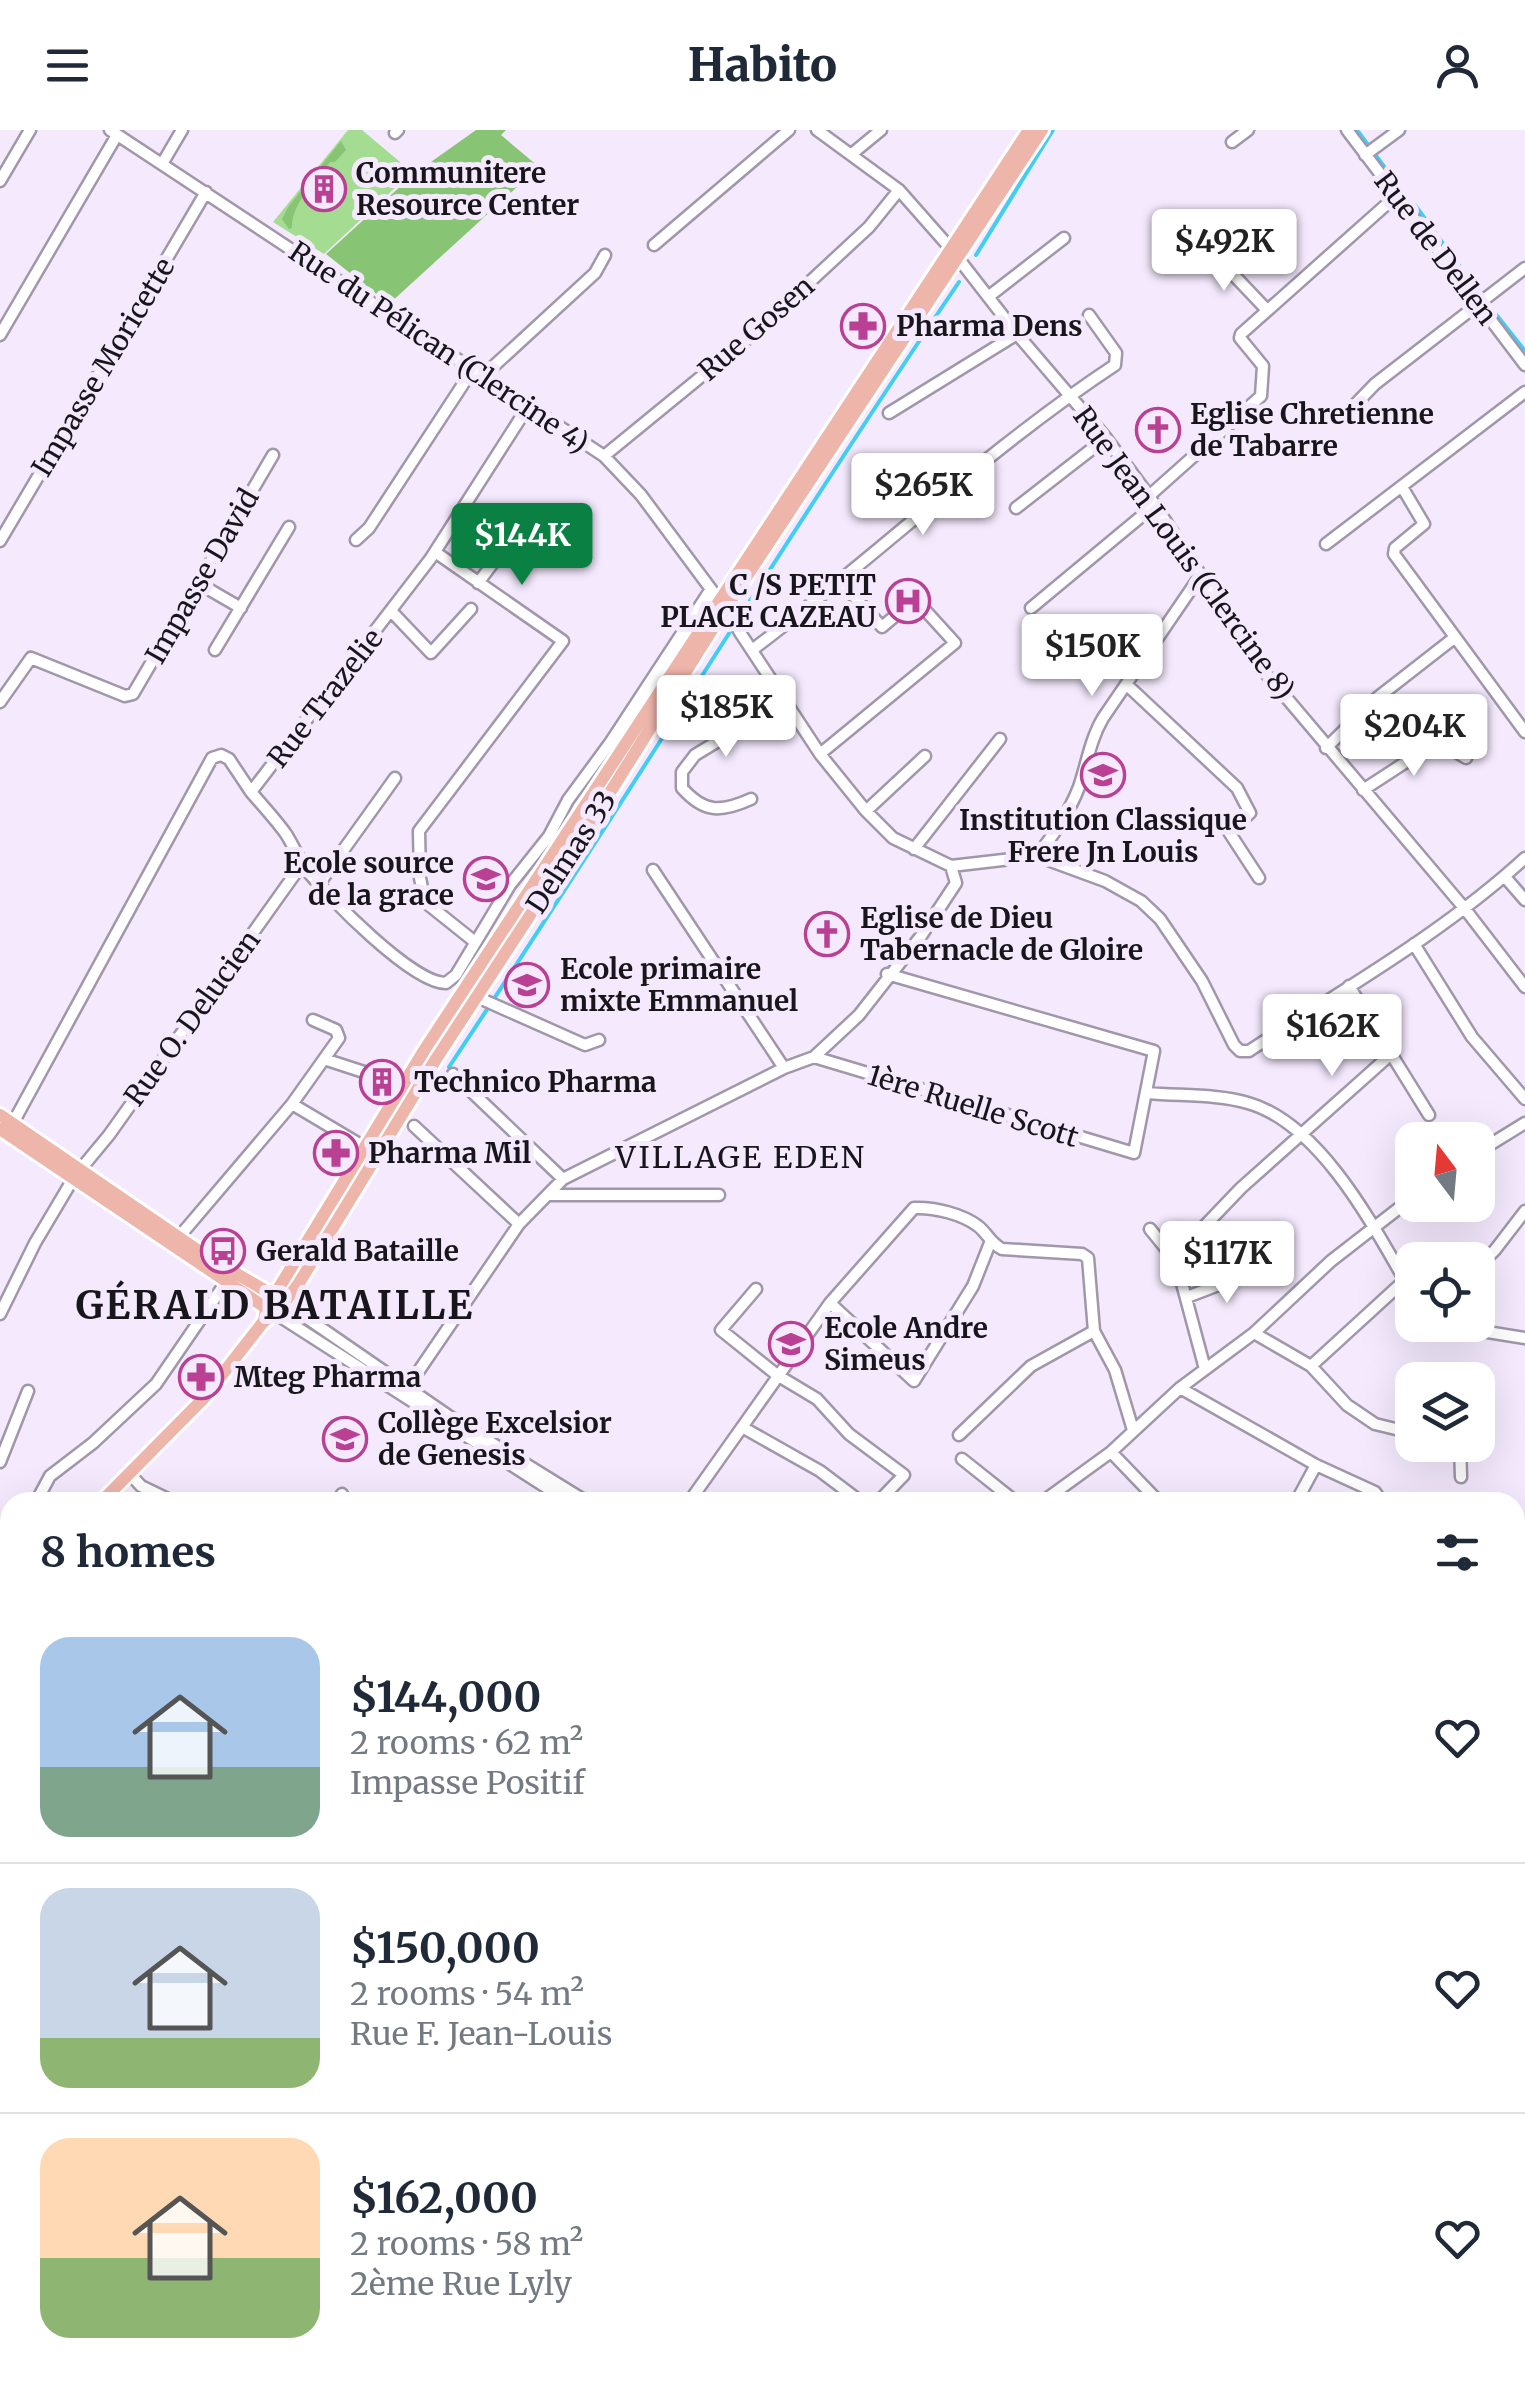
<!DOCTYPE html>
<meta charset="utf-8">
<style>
body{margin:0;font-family:Merriweather,serif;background:#f2f2f3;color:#1f2937;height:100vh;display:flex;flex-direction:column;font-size:38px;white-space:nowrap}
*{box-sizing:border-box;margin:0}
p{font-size:32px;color:#747a83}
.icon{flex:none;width:55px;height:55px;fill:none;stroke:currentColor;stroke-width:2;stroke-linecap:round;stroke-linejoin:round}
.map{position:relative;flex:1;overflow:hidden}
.details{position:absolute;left:0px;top:1362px;width:1525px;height:892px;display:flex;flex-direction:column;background:#fff;border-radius:30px 30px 0 0;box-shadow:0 10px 40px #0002}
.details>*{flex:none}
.needle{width:65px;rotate:344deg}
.controls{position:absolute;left:1395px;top:992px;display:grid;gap:20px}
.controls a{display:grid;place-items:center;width:100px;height:100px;border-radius:20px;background:#fff;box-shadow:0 10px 40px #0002;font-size:50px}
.price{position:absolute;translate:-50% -85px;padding:0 22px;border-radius:10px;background:#fff;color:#222;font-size:32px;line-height:65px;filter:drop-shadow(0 2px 5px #0008)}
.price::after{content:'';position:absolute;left:50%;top:60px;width:30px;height:22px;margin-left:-15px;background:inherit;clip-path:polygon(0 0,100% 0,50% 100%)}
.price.active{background:#0b8043;color:#fff}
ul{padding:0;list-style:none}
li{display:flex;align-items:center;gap:30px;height:250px;padding:0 40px}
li+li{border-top:2px solid #e0e1e3}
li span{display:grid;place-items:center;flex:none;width:280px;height:200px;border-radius:30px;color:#555}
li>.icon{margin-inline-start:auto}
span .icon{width:120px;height:120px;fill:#fffc;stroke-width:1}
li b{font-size:42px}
h2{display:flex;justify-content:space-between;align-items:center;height:120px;padding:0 40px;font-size:42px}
header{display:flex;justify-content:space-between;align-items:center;height:130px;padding:0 40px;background:#fff;font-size:45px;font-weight:800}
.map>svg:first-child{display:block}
.green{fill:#a4dc92}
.forest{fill:#87c574}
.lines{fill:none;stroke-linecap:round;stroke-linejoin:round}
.stream{stroke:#41cdf4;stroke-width:4}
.minor-casing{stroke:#a197aa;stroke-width:15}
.major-casing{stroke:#fff;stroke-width:18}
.minor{stroke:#fff;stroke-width:10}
.major{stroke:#eeb5ab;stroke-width:12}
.labels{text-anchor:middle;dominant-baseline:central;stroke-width:10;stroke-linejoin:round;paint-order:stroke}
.poi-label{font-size:28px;font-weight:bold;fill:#18151b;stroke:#f4e9fd;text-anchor:start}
.street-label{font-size:28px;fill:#18151b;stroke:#f4e9fd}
.neighbourhood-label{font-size:30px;letter-spacing:2.5px;fill:#18151b;stroke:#f4e9fd}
.district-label{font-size:38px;font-weight:bold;letter-spacing:2.5px;fill:#18151b;stroke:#f4e9fd}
</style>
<header><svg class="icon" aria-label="menu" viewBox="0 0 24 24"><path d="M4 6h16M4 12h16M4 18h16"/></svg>Habito<svg class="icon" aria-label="person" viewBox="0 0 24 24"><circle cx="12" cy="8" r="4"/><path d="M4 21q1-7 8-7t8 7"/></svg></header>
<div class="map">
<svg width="1525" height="2253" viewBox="0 0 1525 2253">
<rect width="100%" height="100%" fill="#f4e9fd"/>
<path class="green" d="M 348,0 L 362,0 L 412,42 L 324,124 L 273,92 Z
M 0,1758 L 10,1778 L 10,1939 L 0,1916 Z"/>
<path class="forest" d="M 476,0 L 506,0 L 501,5 L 539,37 L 389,174 L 326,124 L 414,44 Z
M 341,11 L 346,20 L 335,32 L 330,32 C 316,50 291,74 292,98 L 289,99 L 282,89 L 288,77 Z"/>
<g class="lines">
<path class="stream" d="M 1357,0 L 1400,58
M 1415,75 L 1479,163
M 976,125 L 1053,0
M 1487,173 L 1525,221
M 449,937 C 622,677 784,410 959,152
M 1515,1724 L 1525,1721
M 1515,1838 L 1525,1864
M 1344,2253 L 1349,2245"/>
<defs>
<path id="minor" d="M 110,0 L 604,326 L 641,365 L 722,474
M 817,0 L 899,60 L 951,119 L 1017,204 L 1106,308 L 1149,366 L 1263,540 L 1465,779 L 1525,857
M 1347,0 L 1525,235
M 395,3 L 398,0
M 1232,12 L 1248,0
M 853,23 L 881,0
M 1365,25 L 1399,0
M 162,34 L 182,0
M 0,51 L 30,0
M 654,115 L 789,0
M 1211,121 L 1266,179
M 988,167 L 1064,108
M 0,205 L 117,5
M 484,245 L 595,143 L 605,125
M 889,283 L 1017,204
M 1347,283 L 1375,254 L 1525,138
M 604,326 L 758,200 L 869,97 L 899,60
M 1402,357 L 1424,394 L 1395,418 L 1394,424 L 1525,602
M 1149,366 L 1261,266 L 1263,236 L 1240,208 L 1241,204 L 1396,66
M 1016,378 L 1106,308
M 356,410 L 369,398 L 473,239
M 0,411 L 206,62
M 1326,414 L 1525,262
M 435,422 L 563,511 L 419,701 L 420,748 L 425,772 L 475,812
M 198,453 L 241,478
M 478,453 L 508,413
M 1031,478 L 1155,375
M 392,482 L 431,523 L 471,479
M 739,501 L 820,624 L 866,681 L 893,708 L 951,736 L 1037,726 L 1105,751 L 1141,771 L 1160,789 L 1202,851 L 1234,915 L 1240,921 L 1249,921 C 1342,860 1442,804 1525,728
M 215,520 L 289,397
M 752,520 C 875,428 986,320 1115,235 L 1116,223 L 1089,185
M 1127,555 L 1237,658 L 1250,683 L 1229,702 L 1259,748
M 0,572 L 31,528 L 125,566 L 133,564 L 273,325
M 1326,618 L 1377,568 L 1454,508
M 820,624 L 955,513 L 915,469 L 882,497 L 841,452
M 1363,660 L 1432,615 L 1442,613 L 1466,628
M 251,662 C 263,676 276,690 286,704 C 293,715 298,727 305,738 C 327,766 413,854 446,853 L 456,845 L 510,755 L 549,706 L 568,670 L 610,613 L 711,459
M 751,669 C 722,682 705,684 682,658 L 682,642 L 695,625 L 784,571
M 866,681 L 925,626
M 914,719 L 1000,609
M 1037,726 C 1054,704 1069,683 1079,657 C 1087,634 1090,610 1103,588 L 1200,446
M 653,740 L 784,938
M 1505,747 L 1525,770
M 319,754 L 395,648
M 1414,814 L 1472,907 L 1525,969
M 1349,856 L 1429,985
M 477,867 L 585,915 L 599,910
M 814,927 L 1134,1023 L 1154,921 L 887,844
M 324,929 L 370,944
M 453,944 L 563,1049
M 1148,963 C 1180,966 1218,964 1248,973 C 1322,994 1376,1101 1412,1163
M 292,974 L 339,908 L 336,900 L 313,890
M 13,993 L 212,628 L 221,625 L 229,629 L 251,662 L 431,428 L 527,278
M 414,996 L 519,1094
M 1478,1022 L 1525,993
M 80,1040 L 109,1005 L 302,734
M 548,1065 L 719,1065
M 1150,1099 L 1176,1131 L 1205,1239
M 179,1107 L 292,974 L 366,1018
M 1174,1128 L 1241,1058 L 1390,925
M 1478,1137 L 1495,1120 L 1525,1081
M 756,1159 L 721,1200 L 777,1245 L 817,1269 L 849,1304 L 904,1345 L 878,1372
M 1187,1167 L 1250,1143
M 285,1173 L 456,1291 L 587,1372
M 830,1173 L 914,1251 L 973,1156 L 990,1113
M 0,1184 L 35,1113 L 73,1049
M 276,1184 L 569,1372
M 1444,1195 L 1525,1208
M 1254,1203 L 1311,1236 L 1347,1275 L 1375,1294 L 1412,1303
M 1311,1236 L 1405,1150
M 1180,1258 L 1316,1335 L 1375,1362 L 1382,1372
M 403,1264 L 519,1094 L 563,1049 L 784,938 L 814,927 L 859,885 L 921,806 L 956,753 L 951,736
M 742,1297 L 820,1341 L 861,1372
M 959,1305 L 1031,1236 L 1094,1201
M 1478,1308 L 1483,1308
M 1460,1315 L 1461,1347
M 1111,1322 L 1159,1372
M 962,1329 L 1016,1372
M 0,1332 L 28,1261
M 130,1344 L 141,1356 L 174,1372
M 36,1372 L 50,1346 L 93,1313 L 156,1254 L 226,1152
M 337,1372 L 342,1364
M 689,1372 L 830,1173 L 914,1078 C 934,1077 962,1084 978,1096 C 988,1104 990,1113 1002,1119 L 1082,1124 L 1088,1128 L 1094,1201 L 1115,1240 L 1133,1300
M 1042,1372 L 1111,1322 L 1180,1258 L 1254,1203 L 1331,1131 L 1412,1068
M 1296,1372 L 1316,1335
M 0,1427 L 10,1437
M 1515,1454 L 1525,1455
M 0,1540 L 10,1553
M 1515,1731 L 1525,1731
M 0,1987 L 10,2017
M 1515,2024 L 1525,2039
M 0,2208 L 10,2203
M 0,2230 L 10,2238
M 19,2245 L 29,2253
M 111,2245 L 127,2253
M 373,2253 L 383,2245
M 598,2253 L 625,2245
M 971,2253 L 1005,2247
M 1141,2253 L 1148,2245
M 1243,2253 L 1250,2245
M 1433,2253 L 1435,2245
M 1515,2253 L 1525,2243"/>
<path id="major" d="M 0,985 L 206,1126 L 278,1168
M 0,999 L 272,1182
M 264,1191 L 266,1179 L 425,919 L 1029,0
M 101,1372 L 203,1269 L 264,1191 L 276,1184 L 299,1153 L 436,929 L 604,672 L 725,479 L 1042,0
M 0,1472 L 10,1461"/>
</defs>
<use href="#minor" class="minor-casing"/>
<use href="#major" class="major-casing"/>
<use href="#minor" class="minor"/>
<use href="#major" class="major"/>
</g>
<defs>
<symbol id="building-ring" viewBox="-11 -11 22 22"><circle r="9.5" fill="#f4e9fd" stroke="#ba4093" stroke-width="1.5"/><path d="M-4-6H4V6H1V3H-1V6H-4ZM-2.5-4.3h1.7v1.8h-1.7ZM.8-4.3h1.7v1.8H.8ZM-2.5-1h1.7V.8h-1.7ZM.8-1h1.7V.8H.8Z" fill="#ba4093"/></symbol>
<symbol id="pharmacy-ring" viewBox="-11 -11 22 22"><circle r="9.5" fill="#f4e9fd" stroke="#ba4093" stroke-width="1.5"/><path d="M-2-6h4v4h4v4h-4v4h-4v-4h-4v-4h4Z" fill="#ba4093"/></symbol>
<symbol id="church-ring" viewBox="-11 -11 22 22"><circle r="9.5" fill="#f4e9fd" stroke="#ba4093" stroke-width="1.5"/><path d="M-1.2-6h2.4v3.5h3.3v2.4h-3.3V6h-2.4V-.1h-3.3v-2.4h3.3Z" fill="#ba4093"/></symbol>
<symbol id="hospital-ring" viewBox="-11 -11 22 22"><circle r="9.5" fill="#f4e9fd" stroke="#ba4093" stroke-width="1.5"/><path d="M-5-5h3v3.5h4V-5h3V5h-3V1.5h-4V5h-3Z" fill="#ba4093"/></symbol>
<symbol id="school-ring" viewBox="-11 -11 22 22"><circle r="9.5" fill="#f4e9fd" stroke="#ba4093" stroke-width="1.5"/><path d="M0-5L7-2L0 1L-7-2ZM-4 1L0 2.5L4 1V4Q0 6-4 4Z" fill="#ba4093"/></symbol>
<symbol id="bus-ring" viewBox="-11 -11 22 22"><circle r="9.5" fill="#f4e9fd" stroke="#ba4093" stroke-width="1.5"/><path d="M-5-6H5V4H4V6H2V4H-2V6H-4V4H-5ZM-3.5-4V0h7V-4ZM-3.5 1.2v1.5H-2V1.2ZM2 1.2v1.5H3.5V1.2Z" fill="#ba4093"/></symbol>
</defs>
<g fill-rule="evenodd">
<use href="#building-ring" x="299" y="34" width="50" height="50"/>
<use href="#pharmacy-ring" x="838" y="171" width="50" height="50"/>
<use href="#church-ring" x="1133" y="275" width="50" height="50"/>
<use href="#hospital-ring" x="883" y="446" width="50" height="50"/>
<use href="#school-ring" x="1078" y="620" width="50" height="50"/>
<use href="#school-ring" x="461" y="724" width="50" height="50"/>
<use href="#church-ring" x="802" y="779" width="50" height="50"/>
<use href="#school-ring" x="502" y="830" width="50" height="50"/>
<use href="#building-ring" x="357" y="927" width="50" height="50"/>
<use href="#pharmacy-ring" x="311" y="998" width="50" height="50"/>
<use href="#bus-ring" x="198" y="1096" width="50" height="50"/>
<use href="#school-ring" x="766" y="1189" width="50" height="50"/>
<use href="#pharmacy-ring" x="176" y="1222" width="50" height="50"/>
<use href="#school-ring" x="320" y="1284" width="50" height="50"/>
</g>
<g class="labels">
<g class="poi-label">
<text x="356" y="43">Communitere<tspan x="356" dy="32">Resource Center</tspan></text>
<text x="896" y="196">Pharma Dens</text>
<text x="1190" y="284">Eglise Chretienne<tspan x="1190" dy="32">de Tabarre</tspan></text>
<text x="876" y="455" text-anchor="end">C /S PETIT<tspan x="876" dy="32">PLACE CAZEAU</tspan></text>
<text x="1103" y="690" text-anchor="middle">Institution Classique<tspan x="1103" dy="32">Frere Jn Louis</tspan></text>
<text x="454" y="733" text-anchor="end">Ecole source<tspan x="454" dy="32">de la grace</tspan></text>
<text x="860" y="788">Eglise de Dieu<tspan x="860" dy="32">Tabernacle de Gloire</tspan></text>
<text x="560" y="839">Ecole primaire<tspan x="560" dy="32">mixte Emmanuel</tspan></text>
<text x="414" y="952">Technico Pharma</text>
<text x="368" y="1023">Pharma Mil</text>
<text x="256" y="1121">Gerald Bataille</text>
<text x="824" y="1198">Ecole Andre<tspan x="824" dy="32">Simeus</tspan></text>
<text x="234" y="1247">Mteg Pharma</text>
<text x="378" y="1293">Collège Excelsior<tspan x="378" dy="32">de Genesis</tspan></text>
</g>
<g class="street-label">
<text transform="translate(1436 118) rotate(53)">Rue de Dellen</text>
<text transform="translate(756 198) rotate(-41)">Rue Gosen</text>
<text transform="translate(439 217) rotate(34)">Rue du Pélican (Clercine 4)</text>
<text transform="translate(103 237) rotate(-59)">Impasse Moricette</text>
<text transform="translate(1184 423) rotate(54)">Rue Jean Louis (Clercine 8)</text>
<text transform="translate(202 446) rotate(-60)">Impasse David</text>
<text transform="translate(325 568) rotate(-52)">Rue Trazelie</text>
<text transform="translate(571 722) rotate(-57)">Delmas 33</text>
<text transform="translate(192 888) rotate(-54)">Rue O. Delucien</text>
<text transform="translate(973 976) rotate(17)">1ère Ruelle Scott</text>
</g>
<g class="neighbourhood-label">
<text x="741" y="1027">VILLAGE EDEN</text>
</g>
<g class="district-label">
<text x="275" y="1175">GÉRALD BATAILLE</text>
</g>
</g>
</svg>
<div class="controls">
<a><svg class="needle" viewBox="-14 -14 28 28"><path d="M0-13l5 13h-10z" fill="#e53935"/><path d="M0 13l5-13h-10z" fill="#747a83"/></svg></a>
<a><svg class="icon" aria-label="locate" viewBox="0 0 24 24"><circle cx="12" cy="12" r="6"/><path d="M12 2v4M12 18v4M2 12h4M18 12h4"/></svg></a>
<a><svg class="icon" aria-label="layers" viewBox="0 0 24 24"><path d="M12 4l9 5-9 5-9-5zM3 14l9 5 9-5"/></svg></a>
</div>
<b class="price" style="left:1224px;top:164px">$492K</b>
<b class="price" style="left:923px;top:408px">$265K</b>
<b class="price active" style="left:522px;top:458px">$144K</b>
<b class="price" style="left:1092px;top:569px">$150K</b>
<b class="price" style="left:726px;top:630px">$185K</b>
<b class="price" style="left:1414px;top:649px">$204K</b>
<b class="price" style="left:1332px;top:949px">$162K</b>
<b class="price" style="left:1227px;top:1176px">$117K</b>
<section class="details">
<h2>8 homes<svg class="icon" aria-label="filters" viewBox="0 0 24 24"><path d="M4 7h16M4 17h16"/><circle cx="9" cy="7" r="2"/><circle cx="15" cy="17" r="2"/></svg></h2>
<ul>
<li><span style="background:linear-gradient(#a9c7e8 65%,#7fa58c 0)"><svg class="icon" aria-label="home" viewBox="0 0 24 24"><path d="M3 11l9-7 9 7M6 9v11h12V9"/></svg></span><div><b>$144,000</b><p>2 rooms · 62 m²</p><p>Impasse Positif</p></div><svg class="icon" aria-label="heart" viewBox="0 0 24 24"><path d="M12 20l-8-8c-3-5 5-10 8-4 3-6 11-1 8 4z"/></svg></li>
<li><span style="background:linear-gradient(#c9d6e8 75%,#8fb573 0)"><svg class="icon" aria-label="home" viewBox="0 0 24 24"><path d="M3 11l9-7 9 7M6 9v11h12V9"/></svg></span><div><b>$150,000</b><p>2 rooms · 54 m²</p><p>Rue F. Jean-Louis</p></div><svg class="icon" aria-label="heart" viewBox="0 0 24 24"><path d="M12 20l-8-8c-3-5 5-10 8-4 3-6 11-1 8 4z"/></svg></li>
<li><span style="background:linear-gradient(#ffd9b3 60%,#8fb573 0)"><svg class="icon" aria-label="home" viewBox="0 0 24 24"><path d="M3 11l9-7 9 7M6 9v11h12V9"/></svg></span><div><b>$162,000</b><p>2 rooms · 58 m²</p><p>2ème Rue Lyly</p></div><svg class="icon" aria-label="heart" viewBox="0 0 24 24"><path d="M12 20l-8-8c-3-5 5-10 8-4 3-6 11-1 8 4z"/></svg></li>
</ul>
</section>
</div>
